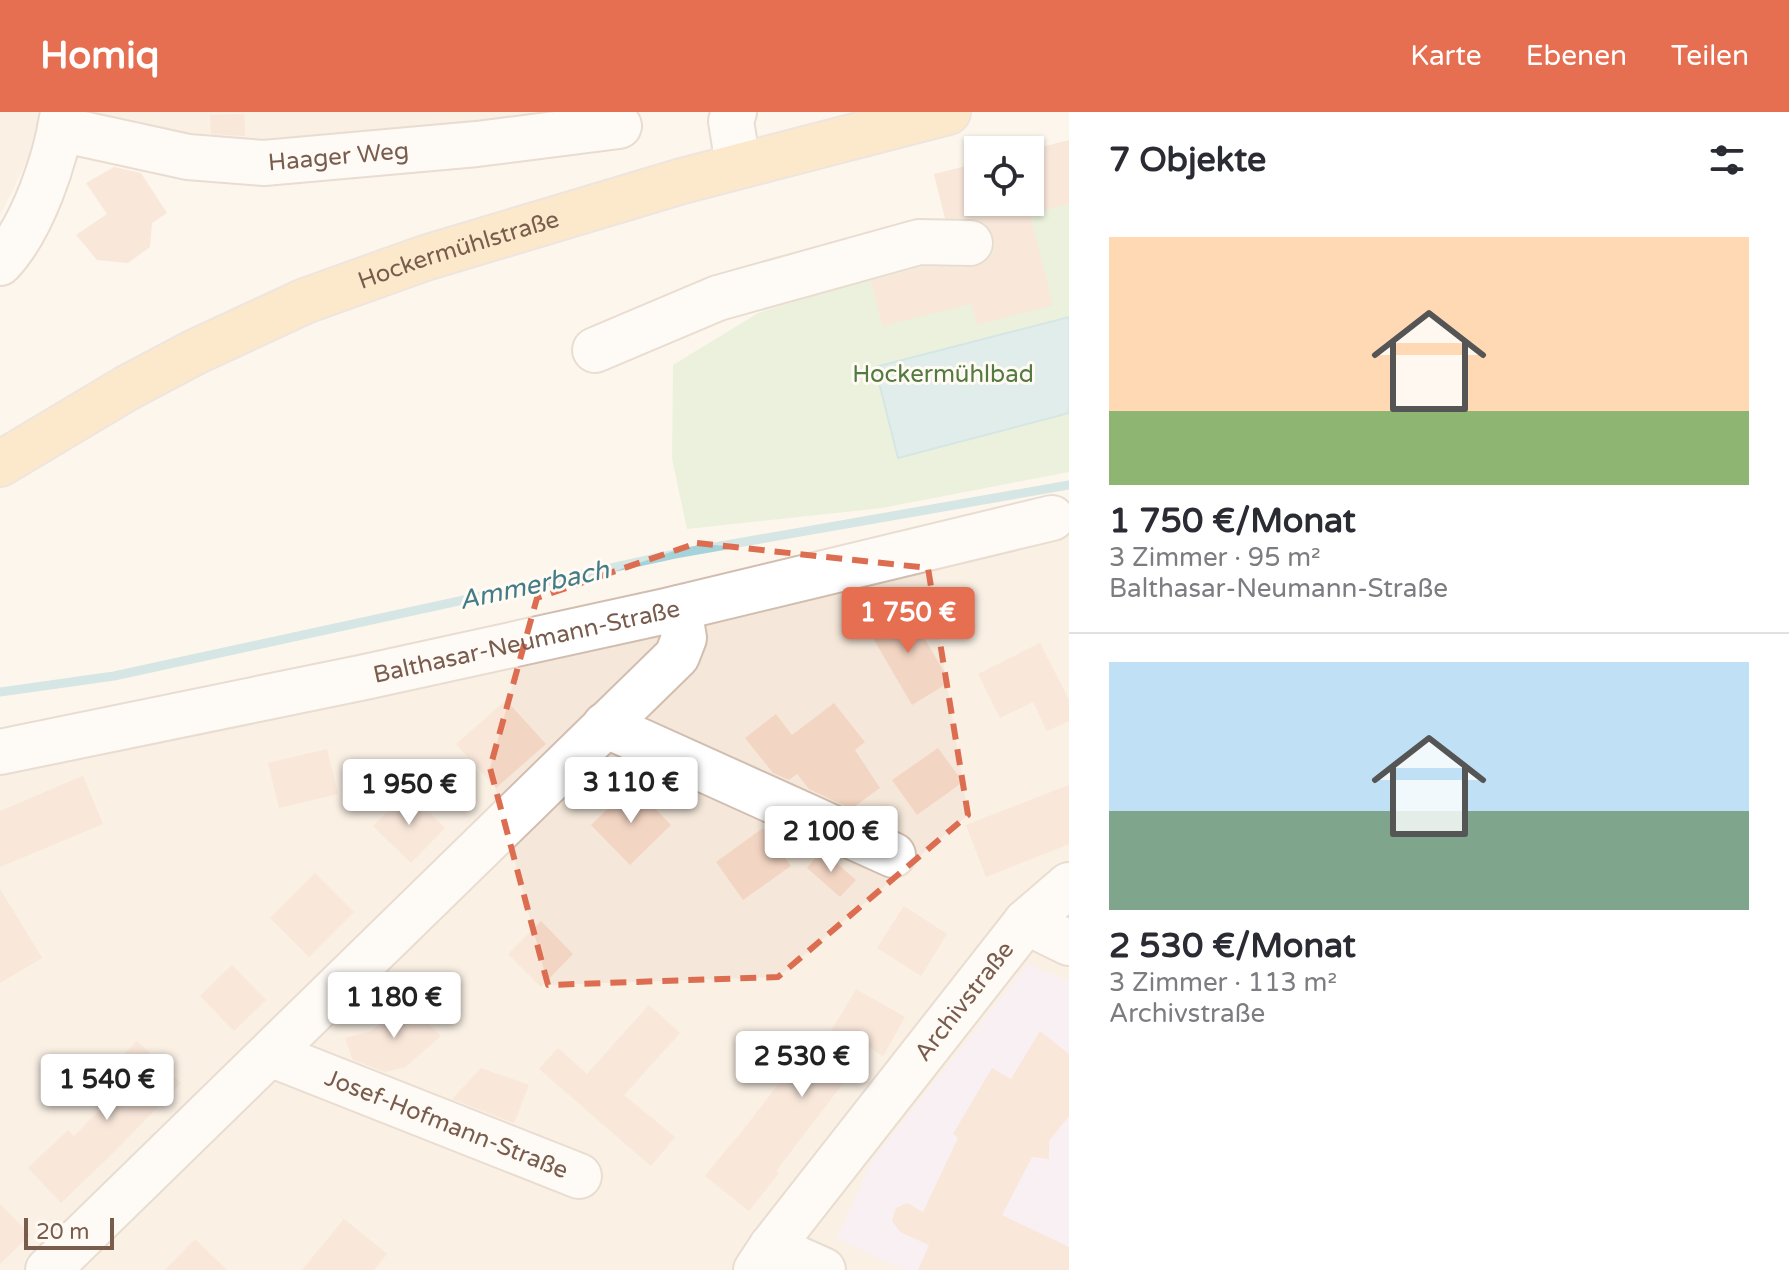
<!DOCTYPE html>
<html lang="de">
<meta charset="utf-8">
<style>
body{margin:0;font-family:"Varela Round",sans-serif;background:#f2f2f3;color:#2b2b33;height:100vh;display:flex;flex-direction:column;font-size:30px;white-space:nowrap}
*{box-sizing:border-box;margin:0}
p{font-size:26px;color:#7c7c81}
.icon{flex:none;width:44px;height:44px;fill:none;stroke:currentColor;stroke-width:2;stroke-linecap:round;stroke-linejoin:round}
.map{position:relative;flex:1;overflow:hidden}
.sheet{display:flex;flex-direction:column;background:#fff;width:720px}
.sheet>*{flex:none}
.fabs{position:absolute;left:964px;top:24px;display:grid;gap:16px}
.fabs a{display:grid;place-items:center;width:80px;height:80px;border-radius:0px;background:#fff;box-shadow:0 2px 6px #0004;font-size:40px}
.scale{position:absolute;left:24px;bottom:20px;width:90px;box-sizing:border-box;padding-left:8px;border:4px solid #7a5c4d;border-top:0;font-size:22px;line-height:28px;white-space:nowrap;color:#7a5c4d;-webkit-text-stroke:6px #fffaf3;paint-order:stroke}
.price{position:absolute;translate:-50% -68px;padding:0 18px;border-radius:8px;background:#fff;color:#222;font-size:26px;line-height:52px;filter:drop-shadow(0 2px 4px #0008)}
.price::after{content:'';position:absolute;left:50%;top:48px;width:24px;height:18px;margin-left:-12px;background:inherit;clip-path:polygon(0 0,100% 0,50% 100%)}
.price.on{background:#e76f51;color:#fff}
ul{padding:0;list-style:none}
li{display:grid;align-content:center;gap:16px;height:424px;padding:0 40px}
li+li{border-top:2px solid #e1e1e2}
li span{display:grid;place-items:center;height:248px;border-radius:0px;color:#555}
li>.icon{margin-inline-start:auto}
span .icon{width:144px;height:144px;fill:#fffc;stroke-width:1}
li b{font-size:34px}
h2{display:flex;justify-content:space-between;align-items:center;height:96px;padding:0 40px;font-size:34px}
header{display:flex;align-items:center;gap:48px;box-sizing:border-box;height:112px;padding:0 40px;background:#e76f51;color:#fff}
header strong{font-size:38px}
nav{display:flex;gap:44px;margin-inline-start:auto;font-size:28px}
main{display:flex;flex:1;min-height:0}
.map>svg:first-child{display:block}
.residential{fill:#f5e8da}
.education{fill:#f3e8fa}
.green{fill:#d8ecc9}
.water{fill:#bfe3e8;stroke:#a5d3da;stroke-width:2}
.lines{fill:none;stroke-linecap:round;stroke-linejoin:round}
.stream{stroke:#a5d3da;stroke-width:9}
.building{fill:#f3d5c3}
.minor-casing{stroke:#d1beb0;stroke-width:48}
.major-casing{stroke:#dad1cd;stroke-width:48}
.minor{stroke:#fff;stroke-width:44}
.major{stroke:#fbd9a5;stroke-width:44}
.marked{fill:none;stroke:#dc6d51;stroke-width:6;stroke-dasharray:16 10;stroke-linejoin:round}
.labels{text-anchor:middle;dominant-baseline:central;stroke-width:6;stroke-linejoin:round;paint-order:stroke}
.street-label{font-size:24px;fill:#7a5c4d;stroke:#fffaf3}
.park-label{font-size:24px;fill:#537a41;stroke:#fffaf3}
.water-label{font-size:26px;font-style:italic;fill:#437c86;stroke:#fffaf3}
</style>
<header>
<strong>Homiq</strong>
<nav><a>Karte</a><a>Ebenen</a><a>Teilen</a></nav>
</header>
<main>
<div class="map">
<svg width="1069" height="1158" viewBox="0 0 1069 1158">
<rect width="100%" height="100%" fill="#fdf6ec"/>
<path class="residential" d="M 0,0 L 40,0 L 27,49 L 0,103 Z
M 46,0 L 564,0 L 267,37 Z
M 1069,411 L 1069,1158 L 0,1158 L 0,659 Z"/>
<path class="education" d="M 1028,852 L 1069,869 L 1069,1158 L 903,1158 L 837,1126 L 872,1048 Z"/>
<path class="green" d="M 1069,28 L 1069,360 L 882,396 L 687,417 L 672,347 L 673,253 L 758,201 L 828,179 L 868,157 L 948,118 L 934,62 L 978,90 L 1030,90 Z"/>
<path class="water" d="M 1069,205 L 1069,301 L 898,346 L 875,255 Z"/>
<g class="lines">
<path class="stream" d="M 0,580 L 114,564 L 675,442 L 1069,373"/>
</g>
<path class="building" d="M 244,2 L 245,24 L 211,22 L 210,3 Z
M 1069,28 L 1069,92 L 1030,102 L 1053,193 L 977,213 L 971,192 L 882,214 L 871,169 L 922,155 L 970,156 L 983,152 L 992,143 L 995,132 L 992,120 L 984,110 L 970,106 L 945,106 L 934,62 L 978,51 L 978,90 L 1027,90 L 1030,102 L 1030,38 Z
M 114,55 L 141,61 L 167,101 L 152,111 L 150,135 L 128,151 L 97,148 L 76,123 L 107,102 L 86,71 Z
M 905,493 L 950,570 L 912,593 L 867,516 Z
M 1040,531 L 1069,588 L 1069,609 L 1047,619 L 1033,590 L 1000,606 L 978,562 Z
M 506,588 L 546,632 L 496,676 L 456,632 Z
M 834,591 L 865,630 L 855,638 L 880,676 L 851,697 L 809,677 L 797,662 L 789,668 L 773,661 L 745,626 L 776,602 L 792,623 Z
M 938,636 L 963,670 L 917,703 L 892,668 Z
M 327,637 L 338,682 L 279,696 L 268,651 Z
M 83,664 L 103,712 L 0,755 L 0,699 Z
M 632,673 L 671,713 L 630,753 L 591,713 Z
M 1069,673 L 1069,732 L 986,765 L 966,713 Z
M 408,679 L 445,716 L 411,751 L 373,714 Z
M 763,716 L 791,754 L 743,788 L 716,750 Z
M 822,738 L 856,768 L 840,785 L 807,756 Z
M 315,761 L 354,800 L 309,845 L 270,806 Z
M 0,777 L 42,846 L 0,871 Z
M 904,794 L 947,822 L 921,864 L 877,836 Z
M 541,809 L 573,842 L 541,875 L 508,842 Z
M 232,853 L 266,888 L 234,919 L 200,884 Z
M 856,877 L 905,905 L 883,944 L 870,936 L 776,1059 L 779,1061 L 749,1099 L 705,1064 L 735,1027 L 736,1027 L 806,937 L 816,945 Z
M 404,888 L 441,924 L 405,955 L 385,960 L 353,948 L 345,926 L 372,919 Z
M 649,893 L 680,921 L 624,983 L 675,1025 L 651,1054 L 539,957 L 558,936 L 587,962 Z
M 1040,919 L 1069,942 L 1069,1004 L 1049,1029 L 1049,1047 L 1032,1045 L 1002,1103 L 1069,1135 L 1069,1158 L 918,1158 L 929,1133 L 900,1120 L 892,1109 L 896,1096 L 907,1091 L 923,1100 L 958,1026 L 953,1022 L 992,956 L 1011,967 Z
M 137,929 L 181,971 L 114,1040 L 61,1091 L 28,1056 L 68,1018 L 74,1024 L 116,982 L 101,966 Z
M 481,956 L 529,973 L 514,1011 L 452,987 Z
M 0,1092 L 30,1123 L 0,1152 Z
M 344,1107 L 387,1142 L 374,1158 L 302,1158 Z
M 195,1127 L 227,1158 L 165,1158 Z"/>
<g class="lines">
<defs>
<g id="minor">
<path d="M 734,0 L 731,9 L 738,53"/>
<path id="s1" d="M 60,17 L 188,45 L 264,51 L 477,32 L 619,14"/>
<path d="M 0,151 C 33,116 56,47 63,0"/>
<path d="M 595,238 L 718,186 L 919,130 L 970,131"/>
<path d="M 605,613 L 893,743"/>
<path id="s2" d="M 0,640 L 365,565 L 666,499 L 1052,406"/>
<path d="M 1026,810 L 1069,831"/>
<path id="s3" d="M 270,942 L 579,1064"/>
<path d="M 771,1135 L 823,1158"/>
<path d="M 48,1158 L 677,544 L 684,526 L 679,496"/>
<path id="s4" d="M 756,1158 L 772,1134 L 1026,810 L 1069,773"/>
</g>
<g id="major">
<path id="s5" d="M 0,352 L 127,276 L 195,240 L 305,189 L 425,146 L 682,69 L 948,0"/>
</g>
</defs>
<use href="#minor" class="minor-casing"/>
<use href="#major" class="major-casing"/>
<use href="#minor" class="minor"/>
<use href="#major" class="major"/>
</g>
<path d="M0 0H1069V1158H0ZM 697,431 L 928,456 L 968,703 L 778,865 L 548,873 L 490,656 L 537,486 Z" fill="#fdf6ec" fill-opacity=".55" fill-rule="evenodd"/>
<path class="marked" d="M 697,431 L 928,456 L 968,703 L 778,865 L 548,873 L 490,656 L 537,486 Z"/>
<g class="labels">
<g class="street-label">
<text stroke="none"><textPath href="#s1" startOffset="282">Haager Weg</textPath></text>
<text stroke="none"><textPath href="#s5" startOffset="508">Hockermühlstraße</textPath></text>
<text stroke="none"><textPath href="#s2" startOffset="538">Balthasar-Neumann-Straße</textPath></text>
<text stroke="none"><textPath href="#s4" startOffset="340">Archivstraße</textPath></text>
<text stroke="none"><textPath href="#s3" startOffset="190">Josef-Hofmann-Straße</textPath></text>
</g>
<g class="park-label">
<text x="943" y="262">Hockermühlbad</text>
</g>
<g class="water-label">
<text transform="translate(534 473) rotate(-12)">Ammerbach</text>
</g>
</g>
</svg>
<div class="fabs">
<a><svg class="icon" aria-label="locate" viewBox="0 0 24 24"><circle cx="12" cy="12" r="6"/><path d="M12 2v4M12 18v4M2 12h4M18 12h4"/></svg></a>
</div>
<div class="scale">20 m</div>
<b class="price on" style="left:908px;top:543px">1 750 €</b>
<b class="price" style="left:631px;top:713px">3 110 €</b>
<b class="price" style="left:409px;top:715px">1 950 €</b>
<b class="price" style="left:831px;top:762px">2 100 €</b>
<b class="price" style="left:394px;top:928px">1 180 €</b>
<b class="price" style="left:802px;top:987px">2 530 €</b>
<b class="price" style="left:107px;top:1010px">1 540 €</b>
</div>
<section class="sheet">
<h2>7 Objekte<svg class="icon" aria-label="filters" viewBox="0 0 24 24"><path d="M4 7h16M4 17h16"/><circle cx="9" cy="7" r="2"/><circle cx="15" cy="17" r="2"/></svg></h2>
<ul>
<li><span style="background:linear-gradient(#ffd9b3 70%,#8fb573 0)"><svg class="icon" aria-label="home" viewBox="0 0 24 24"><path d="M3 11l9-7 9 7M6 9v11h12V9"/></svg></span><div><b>1 750 €/Monat</b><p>3 Zimmer · 95 m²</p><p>Balthasar-Neumann-Straße</p></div></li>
<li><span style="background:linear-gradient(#bfe0f5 60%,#7fa58c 0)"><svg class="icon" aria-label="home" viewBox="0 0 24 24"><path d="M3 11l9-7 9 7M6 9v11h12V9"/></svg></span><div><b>2 530 €/Monat</b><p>3 Zimmer · 113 m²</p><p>Archivstraße</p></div></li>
</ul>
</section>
</main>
